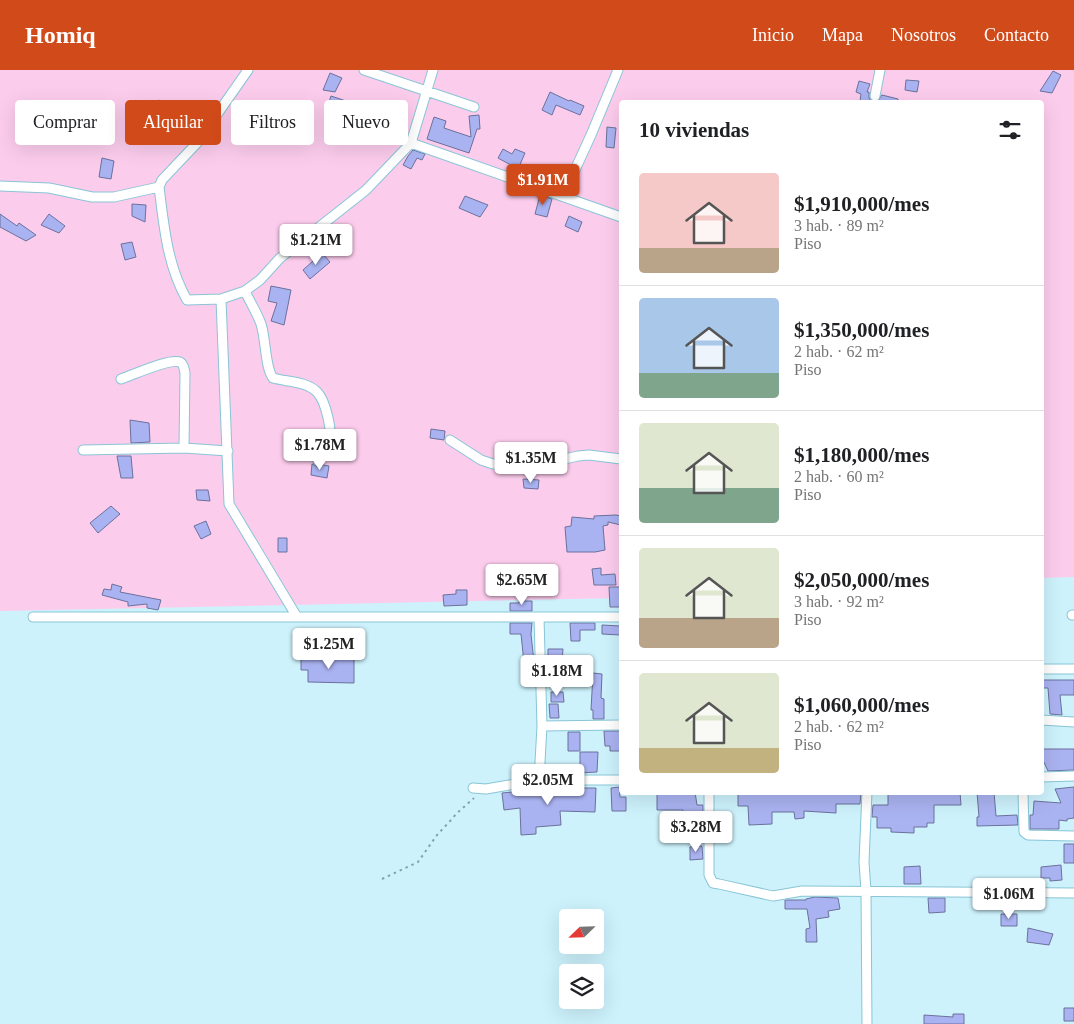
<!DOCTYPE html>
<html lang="es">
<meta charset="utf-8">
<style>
body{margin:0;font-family:"Times New Roman",serif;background:#f6f6f6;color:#202124;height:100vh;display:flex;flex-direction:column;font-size:19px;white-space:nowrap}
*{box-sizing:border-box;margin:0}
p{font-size:16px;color:#757577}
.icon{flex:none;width:28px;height:28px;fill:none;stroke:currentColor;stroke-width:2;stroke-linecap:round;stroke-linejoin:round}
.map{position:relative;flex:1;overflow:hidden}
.panel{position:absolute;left:619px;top:30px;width:425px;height:695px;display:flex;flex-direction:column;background:#fff;border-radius:5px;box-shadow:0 5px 20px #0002}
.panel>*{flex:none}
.guide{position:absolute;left:15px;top:30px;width:475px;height:45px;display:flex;gap:10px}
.needle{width:32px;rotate:247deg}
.controls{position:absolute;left:559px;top:839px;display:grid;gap:10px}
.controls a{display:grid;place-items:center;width:45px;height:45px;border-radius:5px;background:#fff;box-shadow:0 5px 20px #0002;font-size:25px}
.price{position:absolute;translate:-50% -42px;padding:0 11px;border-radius:5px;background:#fff;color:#222;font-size:16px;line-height:32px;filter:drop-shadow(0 1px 2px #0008)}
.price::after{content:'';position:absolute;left:50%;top:30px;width:15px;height:11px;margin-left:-8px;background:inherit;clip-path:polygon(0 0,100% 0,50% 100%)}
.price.selected{background:#d14a19;color:#fff}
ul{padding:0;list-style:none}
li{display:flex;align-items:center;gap:15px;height:125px;padding:0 20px}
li+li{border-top:1px solid #e0e0e0}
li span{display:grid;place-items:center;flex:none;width:140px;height:100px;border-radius:5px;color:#555}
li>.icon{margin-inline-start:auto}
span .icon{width:60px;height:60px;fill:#fffc;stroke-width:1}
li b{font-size:21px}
h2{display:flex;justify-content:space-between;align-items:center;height:60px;padding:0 20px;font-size:21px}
.tag{padding:0 18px;border-radius:5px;background:#fff;box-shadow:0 5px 20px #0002;font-size:18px;line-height:45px}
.tag.selected{background:#d14a19;color:#fff}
header{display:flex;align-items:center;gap:30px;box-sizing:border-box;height:70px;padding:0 25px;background:#d14a19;color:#fff}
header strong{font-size:24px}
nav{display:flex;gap:28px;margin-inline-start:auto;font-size:18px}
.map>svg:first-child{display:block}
.green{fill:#fccced}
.building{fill:#aab3f1;stroke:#6b719c}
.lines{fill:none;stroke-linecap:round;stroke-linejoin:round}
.street-casing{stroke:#88c5d6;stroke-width:11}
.path{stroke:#83a3ac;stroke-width:2;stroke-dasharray:2.5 4;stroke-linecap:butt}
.street{stroke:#fff;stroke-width:9}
</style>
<header>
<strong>Homiq</strong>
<nav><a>Inicio</a><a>Mapa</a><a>Nosotros</a><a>Contacto</a></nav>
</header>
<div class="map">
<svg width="1074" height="954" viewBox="0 0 1074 954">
<rect width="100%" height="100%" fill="#cdf2fc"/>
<path class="green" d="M 0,0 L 1074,0 L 1074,507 L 1041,508 L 1041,32 L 621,32 L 621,528 L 0,541 Z"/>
<path class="building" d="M 1053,1 L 1061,5 L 1052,23 L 1040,21 Z
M 330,3 L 342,8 L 335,22 L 323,20 Z
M 906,10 L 919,11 L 917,22 L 905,20 Z
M 859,11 L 870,14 L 867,22 L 869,22 L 869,28 L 871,31 L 877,32 L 882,25 L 898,29 L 898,32 L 860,32 L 861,24 L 856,22 Z
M 550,22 L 569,31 L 570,30 L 584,36 L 580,45 L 556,35 L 552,45 L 542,40 Z
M 331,26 L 346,31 L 338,46 L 326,41 Z
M 159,30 L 164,41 L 146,49 L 141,38 Z
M 479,45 L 480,59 L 477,59 L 469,83 L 427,69 L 434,47 L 446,51 L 444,58 L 471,67 L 469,46 Z
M 607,57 L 616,58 L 614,78 L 606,77 Z
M 503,79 L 512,84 L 515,79 L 525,83 L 518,99 L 498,88 Z
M 413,80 L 425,84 L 422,90 L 417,88 L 411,99 L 403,95 L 408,86 Z
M 102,88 L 114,91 L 111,109 L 99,107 Z
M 540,125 L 552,129 L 547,147 L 535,144 Z
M 465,126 L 488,135 L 480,147 L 459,138 Z
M 132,134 L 146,135 L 145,152 L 132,146 Z
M 0,144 L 17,156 L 19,153 L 36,165 L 26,171 L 0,157 Z
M 49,144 L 65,156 L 59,163 L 41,155 Z
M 569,146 L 582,152 L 578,162 L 565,156 Z
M 132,172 L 136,187 L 125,190 L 121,174 Z
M 322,183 L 330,192 L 310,209 L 303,200 Z
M 271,216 L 291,220 L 284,255 L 271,251 L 277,233 L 268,231 Z
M 130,350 L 149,353 L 150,372 L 131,373 Z
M 431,359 L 445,361 L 444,370 L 430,368 Z
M 117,386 L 131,386 L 133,408 L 121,408 Z
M 312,394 L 318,397 L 323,395 L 329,396 L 327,408 L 311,405 Z
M 523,409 L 539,410 L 538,419 L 524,418 Z
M 196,420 L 208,420 L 210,431 L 197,430 Z
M 111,436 L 120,444 L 98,463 L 90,453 Z
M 616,445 L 621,446 L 621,455 L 608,452 L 608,455 L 603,456 L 605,480 L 595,482 L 567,482 L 565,457 L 571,456 L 572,447 L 594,449 L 594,446 Z
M 206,451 L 211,464 L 201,469 L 194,456 Z
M 278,468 L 287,468 L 287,482 L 278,482 Z
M 601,498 L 601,505 L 615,504 L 616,515 L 594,515 L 592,499 Z
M 112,514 L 122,517 L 120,522 L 161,530 L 158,540 L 147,538 L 147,534 L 128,536 L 128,532 L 102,525 L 104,519 L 111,520 Z
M 609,517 L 621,517 L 621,537 L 610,537 Z
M 456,520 L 467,520 L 467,535 L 444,536 L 443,525 L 456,524 Z
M 519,531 L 532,531 L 532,541 L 510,541 L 510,533 L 519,533 Z
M 510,553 L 532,553 L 531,564 L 534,592 L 524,593 L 521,564 L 510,564 Z
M 570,553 L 595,553 L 595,560 L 580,560 L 580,571 L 571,571 Z
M 602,555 L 620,556 L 620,565 L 602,564 Z
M 548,579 L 563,579 L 562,592 L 548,591 Z
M 301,587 L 354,588 L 354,613 L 308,612 L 308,600 L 301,600 Z
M 593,603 L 602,604 L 601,628 L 604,629 L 604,649 L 593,649 L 593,640 L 591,640 Z
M 1041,610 L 1074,610 L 1074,625 L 1060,625 L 1062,645 L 1050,644 L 1048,618 L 1041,618 Z
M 551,622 L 563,622 L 564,632 L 551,632 Z
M 549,634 L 558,634 L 559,648 L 550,648 Z
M 604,661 L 621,661 L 620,681 L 610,681 L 610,676 L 605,676 Z
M 568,662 L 580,662 L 580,681 L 568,681 Z
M 1041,679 L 1074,679 L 1074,700 L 1048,701 L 1041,686 Z
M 580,682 L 598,682 L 597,702 L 580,703 Z
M 619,717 L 620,727 L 626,727 L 626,741 L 612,741 L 611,718 Z
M 1074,717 L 1074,748 L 1067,749 L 1067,751 L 1059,750 L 1059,759 L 1030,759 L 1030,745 L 1033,745 L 1034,731 L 1061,733 L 1055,719 Z
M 554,718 L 596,718 L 595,742 L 560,741 L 561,755 L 536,757 L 536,764 L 521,765 L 520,738 L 504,740 L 502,723 Z
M 657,722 L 695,722 L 697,735 L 703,735 L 703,760 L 685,759 L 685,742 L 683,742 L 683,740 L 657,740 Z
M 738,722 L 861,722 L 860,734 L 836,734 L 836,743 L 804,741 L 804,748 L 795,749 L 794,742 L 772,742 L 772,754 L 749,755 L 748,736 L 738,736 Z
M 888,722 L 960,722 L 961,735 L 934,735 L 934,753 L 927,753 L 927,757 L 914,757 L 914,763 L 891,762 L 891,758 L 877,758 L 877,747 L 872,747 L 873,735 L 888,735 Z
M 977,722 L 994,722 L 996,746 L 1017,745 L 1018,755 L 977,756 L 977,747 L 979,747 Z
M 1064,774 L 1074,774 L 1074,793 L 1064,793 Z
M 702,776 L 703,789 L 690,790 L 690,777 Z
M 1061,795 L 1062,810 L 1050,811 L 1050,808 L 1041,808 L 1041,797 Z
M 920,796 L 921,814 L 904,814 L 904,797 Z
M 815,827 L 838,828 L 840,839 L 828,841 L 829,847 L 816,849 L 817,872 L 806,872 L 806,859 L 810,858 L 807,839 L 785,839 L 785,830 L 806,830 L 806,829 Z
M 928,828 L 945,828 L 945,842 L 929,843 Z
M 1001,844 L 1017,844 L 1017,856 L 1001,856 Z
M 1028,858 L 1053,864 L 1049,875 L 1027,872 Z
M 1064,938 L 1074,938 L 1074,951 L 1064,951 Z
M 953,944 L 964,944 L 964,954 L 924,954 L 924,945 L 953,947 Z"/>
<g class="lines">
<defs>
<path id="street" d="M 248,0 L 197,73 L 162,110 L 159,117 C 164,156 167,195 187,230 L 221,229 L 245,221 L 260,210 L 280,188 L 366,120 L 411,73 L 433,0
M 364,0 L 474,37
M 875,26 L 880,0
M 411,73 L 621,147
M 0,116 L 49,118 L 92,127 L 114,127 L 159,117
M 563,126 L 591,65 L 618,0
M 245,221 C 250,232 257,243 261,254 C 266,269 265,298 273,308 C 287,312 306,311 317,322 C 326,331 333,363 329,374 C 327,380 322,386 318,391
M 221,229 L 229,434 L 297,547
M 121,309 C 133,305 169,288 180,292 C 184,294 184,299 185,303 L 184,378
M 450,370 L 481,390 L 493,394 L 542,394 L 578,386 L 589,385 L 621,389
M 83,380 L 184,378 L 228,381
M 1072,545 L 1074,545
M 33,547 L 621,547
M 539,547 L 542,656 L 539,710
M 1041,599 L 1074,599
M 1041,650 L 1074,652
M 542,656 L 621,655
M 1041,707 L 1074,706
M 473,718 L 486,719 L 539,710 L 621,710
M 709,722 L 709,805 L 713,813 L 719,814 L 773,826 L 802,821 L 1074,823
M 1023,722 L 1024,762 L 1028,765 L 1074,766
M 867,954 L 866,821 L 864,792 L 867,722"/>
</defs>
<use href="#street" class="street-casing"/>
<path class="path" d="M 382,809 L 418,792 L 437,765 L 452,749 L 456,744 L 474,728"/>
<use href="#street" class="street"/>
</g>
</svg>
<div class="controls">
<a><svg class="needle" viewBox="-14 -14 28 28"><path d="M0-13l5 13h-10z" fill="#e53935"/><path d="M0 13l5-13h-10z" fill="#757577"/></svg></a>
<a><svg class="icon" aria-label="layers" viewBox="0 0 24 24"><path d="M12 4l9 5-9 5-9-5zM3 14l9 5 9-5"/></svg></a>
</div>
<b class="price selected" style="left:543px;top:136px">$1.91M</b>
<b class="price" style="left:316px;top:196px">$1.21M</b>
<b class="price" style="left:320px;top:401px">$1.78M</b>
<b class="price" style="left:531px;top:414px">$1.35M</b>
<b class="price" style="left:522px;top:536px">$2.65M</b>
<b class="price" style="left:329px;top:600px">$1.25M</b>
<b class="price" style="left:557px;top:627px">$1.18M</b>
<b class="price" style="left:548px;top:736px">$2.05M</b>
<b class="price" style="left:696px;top:783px">$3.28M</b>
<b class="price" style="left:1009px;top:850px">$1.06M</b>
<div class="guide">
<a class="tag">Comprar</a>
<a class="tag selected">Alquilar</a>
<a class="tag">Filtros</a>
<a class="tag">Nuevo</a>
</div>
<section class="panel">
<h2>10 viviendas<svg class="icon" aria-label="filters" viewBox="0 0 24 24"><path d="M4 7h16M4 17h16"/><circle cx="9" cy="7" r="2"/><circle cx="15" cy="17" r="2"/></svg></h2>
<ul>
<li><span style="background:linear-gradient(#f6c9c9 75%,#b9a48a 0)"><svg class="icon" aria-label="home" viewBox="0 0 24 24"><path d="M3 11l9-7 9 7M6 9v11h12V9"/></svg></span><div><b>$1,910,000/mes</b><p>3 hab. · 89 m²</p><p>Piso</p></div></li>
<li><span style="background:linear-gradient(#a9c7e8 75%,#7fa58c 0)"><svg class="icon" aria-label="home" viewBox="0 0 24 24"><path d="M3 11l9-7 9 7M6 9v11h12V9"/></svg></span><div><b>$1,350,000/mes</b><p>2 hab. · 62 m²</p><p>Piso</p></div></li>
<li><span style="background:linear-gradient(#dfe7d0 65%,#7fa58c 0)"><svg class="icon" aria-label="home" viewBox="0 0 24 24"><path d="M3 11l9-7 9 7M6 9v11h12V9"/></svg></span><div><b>$1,180,000/mes</b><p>2 hab. · 60 m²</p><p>Piso</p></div></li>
<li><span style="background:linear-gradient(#dfe7d0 70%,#b9a48a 0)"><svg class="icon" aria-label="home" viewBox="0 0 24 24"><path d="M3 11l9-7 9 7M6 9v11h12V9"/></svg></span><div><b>$2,050,000/mes</b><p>3 hab. · 92 m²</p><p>Piso</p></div></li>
<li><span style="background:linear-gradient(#dfe7d0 75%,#c2b280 0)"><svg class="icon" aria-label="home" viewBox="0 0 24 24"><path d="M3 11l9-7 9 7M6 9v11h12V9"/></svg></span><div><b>$1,060,000/mes</b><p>2 hab. · 62 m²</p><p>Piso</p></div></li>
</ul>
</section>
</div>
